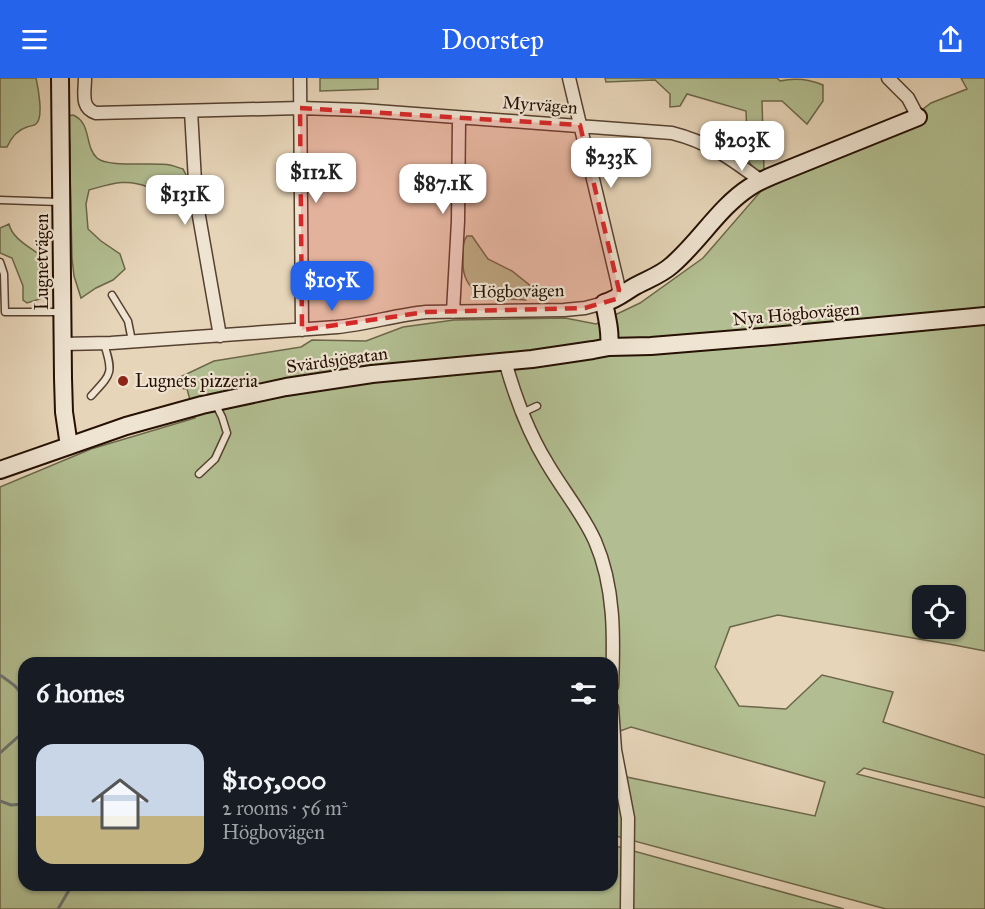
<!DOCTYPE html>
<meta charset="utf-8">
<style>
body{margin:0;font-family:"IM FELL Great Primer",serif;background:#20242c;color:#f1f3f6;height:100vh;display:flex;flex-direction:column;font-size:22px;white-space:nowrap}
*{box-sizing:border-box;margin:0}
p{font-size:20px;color:#9ea1a6}
.icon{flex:none;width:33px;height:33px;fill:none;stroke:currentColor;stroke-width:2;stroke-linecap:round;stroke-linejoin:round}
.map{position:relative;flex:1;overflow:hidden}
.details{position:absolute;left:18px;top:579px;width:600px;height:234px;display:flex;flex-direction:column;background:#171b24;border-radius:18px;box-shadow:0 2px 4px #0004}
.details>*{flex:none}
.controls{position:absolute;left:912px;top:507px;display:grid;gap:12px}
.controls a{display:grid;place-items:center;width:54px;height:54px;border-radius:12px;background:#171b24;box-shadow:0 2px 4px #0004;font-size:30px}
.price{position:absolute;translate:-50% -51px;padding:0 14px;border-radius:12px;background:#fff;color:#222;font-size:20px;line-height:39px;filter:drop-shadow(0 2px 3px #0008)}
.price::after{content:'';position:absolute;left:50%;top:36px;width:18px;height:14px;margin-left:-9px;background:inherit;clip-path:polygon(0 0,100% 0,50% 100%)}
.price.on{background:#2563eb;color:#fff}
ul{padding:0;list-style:none}
li{display:flex;align-items:center;gap:18px;height:150px;padding:0 18px}
li span{display:grid;place-items:center;flex:none;width:168px;height:120px;border-radius:18px;color:#555}
li>.icon{margin-inline-start:auto}
span .icon{width:72px;height:72px;fill:#fffc;stroke-width:1}
li b{font-size:26px}
h2{display:flex;justify-content:space-between;align-items:center;height:72px;padding:0 18px;font-size:26px}
header{display:flex;justify-content:space-between;align-items:center;height:78px;padding:0 18px;background:#2563eb;color:#fff;font-size:27px;font-weight:600}
.map>svg:first-child{display:block}
.green{fill:#b2be91;stroke:#6c674a;stroke-width:1.5;fill-rule:evenodd}
.lines{fill:none;stroke-linecap:round;stroke-linejoin:round}
.stream{stroke:#6c7471;stroke-width:3}
.lane-casing{stroke:#564130;stroke-width:9}
.street-casing{stroke:#564130;stroke-width:15}
.secondary-casing{stroke:#251003;stroke-width:20}
.lane{stroke:#efe4d2;stroke-width:6}
.street{stroke:#efe4d2;stroke-width:12}
.secondary{stroke:#efe4d2;stroke-width:16}
.marked{fill:#d62828;fill-opacity:0.2;stroke:#d62828;stroke-width:4.5;stroke-dasharray:12 8;stroke-linejoin:round}
.poi-dot{fill:#8f2418;stroke:#efe4d2;stroke-width:2}
.labels{text-anchor:middle;dominant-baseline:central;stroke-width:4.5;stroke-linejoin:round;paint-order:stroke}
.street-label{font-size:18px;fill:#251003;stroke:#efe4d2}
.poi-label{font-size:18px;fill:#251003;stroke:#efe4d2;text-anchor:start}
</style>
<header><svg class="icon" aria-label="menu" viewBox="0 0 24 24"><path d="M4 6h16M4 12h16M4 18h16"/></svg>Doorstep<svg class="icon" aria-label="share" viewBox="0 0 24 24"><path d="M12 15V3M7 8l5-5 5 5M5 13v7h14v-7"/></svg></header>
<div class="map">
<svg width="985" height="831" viewBox="0 0 985 831">
<rect width="100%" height="100%" fill="#e7d5b9"/>
<filter id="stains"><feTurbulence type="fractalNoise" baseFrequency=".00333" numOctaves="4"/><feColorMatrix values="0 0 0 0 .2 0 0 0 0 .09 0 0 0 0 .02 0 0 0 .5 -.17"/></filter>
<radialGradient id="worn" r=".72"><stop offset=".6" stop-color="#630" stop-opacity="0"/><stop offset="1" stop-color="#630" stop-opacity=".3"/></radialGradient>
<path class="green" d="M 0,0 L 36,0 C 38,9 44,40 36,46 C 34,48 29,48 27,49 C 17,52 11,60 7,69 L 0,69 Z
M 320,0 L 378,0 L 378,11 L 320,13 Z
M 605,0 L 777,0 L 780,3 C 794,0 809,1 823,7 L 823,23 L 807,46 L 782,23 L 762,23 L 764,93 L 754,92 L 748,82 L 746,33 L 687,16 L 680,28 L 670,29 L 670,16 L 655,2 L 606,4 Z
M 961,0 L 985,0 L 985,573 L 954,567 L 778,537 L 730,549 L 715,589 L 739,628 L 786,631 L 822,597 L 893,614 L 883,644 L 985,677 L 985,720 L 864,690 L 857,696 L 985,729 L 985,831 L 886,831 L 612,757 L 612,696 L 815,738 L 825,704 L 631,649 L 612,656 L 612,585 L 24,585 L 24,807 L 612,807 L 612,767 L 844,831 L 0,831 L 0,409 L 91,371 L 195,340 L 187,311 L 161,308 L 214,283 L 301,269 L 312,262 L 366,263 L 403,249 L 454,242 L 565,240 L 596,246 L 640,225 L 703,180 L 761,113 L 893,54 L 931,25 L 967,11 ZM 922,518 L 956,518 L 956,550 L 922,550 Z
M 73,37 C 92,45 84,68 97,80 C 108,90 153,84 170,87 C 175,88 179,90 183,91 L 187,99 L 185,113 L 155,129 L 148,109 C 126,100 111,106 89,112 L 86,126 L 88,151 L 101,163 L 120,176 L 125,191 L 113,202 L 96,210 L 81,220 L 74,198 L 72,180 L 70,93 L 70,67 L 67,42 L 67,38 Z
M 9,146 C 12,160 28,168 40,177 C 43,191 47,207 40,221 L 27,225 L 23,222 L 23,208 L 12,180 L 0,175 L 0,150 Z
M 467,158 L 472,158 L 488,181 L 512,193 L 532,209 L 526,222 C 496,220 461,222 463,181 C 463,173 462,164 467,158 Z"/>
<g class="lines">
<path class="stream" d="M 0,597 C 16,608 22,610 24,631
M 0,675 L 20,657 L 24,642
M 0,723 L 11,727 L 24,726
M 58,831 L 72,807"/>
<defs>
<path id="lane" d="M 0,122 L 59,124
M 0,184 L 4,196 L 5,234 L 61,234
M 112,217 L 128,243 L 132,263
M 91,318 C 111,296 114,296 104,266
M 522,335 L 537,328
M 199,396 L 215,381 L 227,355 L 222,339 L 215,325"/>
<path id="street" d="M 85,0 C 85,14 80,30 96,35 L 300,30 L 362,32 L 672,55 C 708,64 732,81 761,103
M 300,0 L 302,252
M 569,0 L 617,202 L 619,212 L 616,221
M 888,0 L 908,20 L 918,39
M 191,33 L 196,121 L 220,258
M 453,234 L 458,143 L 459,40
M 62,266 L 111,265 L 337,249 C 367,246 396,237 426,234 L 564,232 L 585,230 L 604,225
M 505,283 C 515,319 528,354 547,385 C 562,411 583,436 595,463 C 615,509 614,560 612,608
M 612,630 L 615,672 L 628,740 L 627,831"/>
<path id="secondary" d="M 60,0 L 63,300 L 64,334 L 69,368
M 609,269 C 611,254 607,240 604,225 C 617,221 621,217 632,210 C 645,202 660,198 672,187 C 700,163 719,129 750,109 C 759,103 769,99 779,95 L 918,39
M 0,392 L 126,348 L 202,327 L 286,309 L 372,296 L 532,281 L 593,272 L 609,269 L 651,268 L 773,258 L 985,238"/>
</defs>
<use href="#lane" class="lane-casing"/>
<use href="#street" class="street-casing"/>
<use href="#secondary" class="secondary-casing"/>
<use href="#lane" class="lane"/>
<use href="#street" class="street"/>
<use href="#secondary" class="secondary"/>
</g>
<path class="marked" d="M 300,30 L 580,47 L 619,212 L 616,221 L 585,230 L 426,234 L 302,252 Z"/>
<circle class="poi-dot" cx="123" cy="303" r="6"/>
<g class="labels">
<g class="street-label">
<text transform="translate(540 27) rotate(4)">Myrvägen</text>
<text transform="translate(42 184) rotate(-90)">Lugnetvägen</text>
<text transform="translate(518 213) rotate(-1)">Högbovägen</text>
<text transform="translate(796 236) rotate(-5)">Nya Högbovägen</text>
<text transform="translate(337 282) rotate(-8)">Svärdsjögatan</text>
</g>
<g class="poi-label">
<text x="135" y="303">Lugnets pizzeria</text>
</g>
</g>
<rect width="100%" height="100%" filter="url(#stains)"/>
<rect width="100%" height="100%" fill="url(#worn)"/>
</svg>
<div class="controls">
<a><svg class="icon" aria-label="locate" viewBox="0 0 24 24"><circle cx="12" cy="12" r="6"/><path d="M12 2v4M12 18v4M2 12h4M18 12h4"/></svg></a>
</div>
<b class="price" style="left:742px;top:94px">$203K</b>
<b class="price" style="left:611px;top:111px">$233K</b>
<b class="price" style="left:316px;top:126px">$112K</b>
<b class="price" style="left:443px;top:137px">$87.1K</b>
<b class="price" style="left:185px;top:148px">$131K</b>
<b class="price on" style="left:332px;top:234px">$105K</b>
<section class="details">
<h2>6 homes<svg class="icon" aria-label="filters" viewBox="0 0 24 24"><path d="M4 7h16M4 17h16"/><circle cx="9" cy="7" r="2"/><circle cx="15" cy="17" r="2"/></svg></h2>
<ul>
<li><span style="background:linear-gradient(#c9d6e8 60%,#c2b280 0)"><svg class="icon" aria-label="home" viewBox="0 0 24 24"><path d="M3 11l9-7 9 7M6 9v11h12V9"/></svg></span><div><b>$105,000</b><p>2 rooms · 56 m²</p><p>Högbovägen</p></div></li>
</ul>
</section>
</div>
